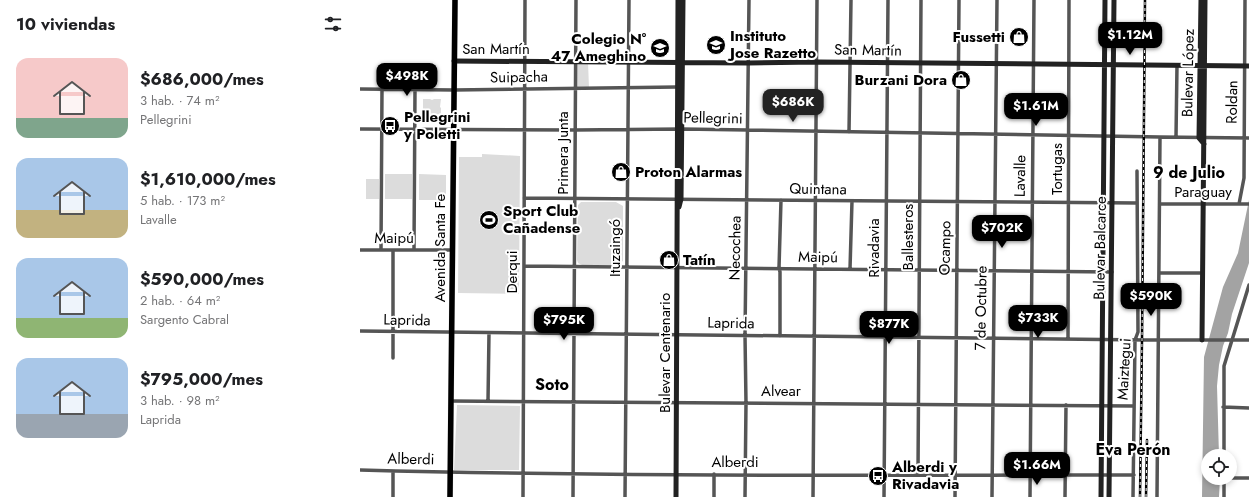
<!DOCTYPE html>
<html lang="es">
<meta charset="utf-8">
<style>
body{margin:0;font-family:Jost,sans-serif;background:#f6f6f6;color:#202124;height:100vh;display:flex;flex-direction:column;font-size:15px;white-space:nowrap}
*{box-sizing:border-box;margin:0}
p{font-size:13px;color:#757577}
.icon{flex:none;width:22px;height:22px;fill:none;stroke:currentColor;stroke-width:2;stroke-linecap:round;stroke-linejoin:round}
.map{position:relative;flex:1;overflow:hidden}
.sheet{display:flex;flex-direction:column;background:#fff;width:360px}
.sheet>*{flex:none}
.controls{position:absolute;left:841px;top:449px;display:grid;gap:8px}
.controls a{display:grid;place-items:center;width:36px;height:36px;border-radius:50%;background:#fff;box-shadow:0 2px 6px #0003;font-size:20px}
.price{position:absolute;translate:-50% -34px;padding:0 9px;border-radius:8px;background:#000;color:#fff;font-size:13px;line-height:26px;filter:drop-shadow(0 1px 2px #0008)}
.price::after{content:'';position:absolute;left:50%;top:24px;width:12px;height:9px;margin-left:-6px;background:inherit;clip-path:polygon(0 0,100% 0,50% 100%)}
.price.on{background:#222;color:#fff}
ul{padding:0;list-style:none}
li{display:flex;align-items:center;gap:12px;height:100px;padding:0 16px}
li span{display:grid;place-items:center;flex:none;width:112px;height:80px;border-radius:12px;color:#555}
li>.icon{margin-inline-start:auto}
span .icon{width:48px;height:48px;fill:#fffc;stroke-width:1}
li b{font-size:17px}
h2{display:flex;justify-content:space-between;align-items:center;height:48px;padding:0 16px;font-size:17px}
main{display:flex;flex:1;min-height:0}
.map>svg:first-child{display:block}
.green{fill:#dcdcdc}
.water{fill:#a3a3a3}
.lines{fill:none;stroke-linecap:round;stroke-linejoin:round}
.primary-casing{stroke:#dbdbdb;stroke-width:6}
.street{stroke:#555;stroke-width:3.5}
.secondary{stroke:#222;stroke-width:5}
.primary{stroke:#000;stroke-width:5.5}
.rail-casing{stroke:#000;stroke-width:2.5}
.rail{stroke:#fff;stroke-width:1;stroke-dasharray:3;stroke-linecap:butt}
.labels{text-anchor:middle;dominant-baseline:central;stroke-width:4;stroke-linejoin:round;paint-order:stroke}
.poi-label{font-size:15px;font-weight:bold;fill:#000;stroke:#fff;text-anchor:start}
.street-label{font-size:15px;fill:#000;stroke:#fff}
.neighbourhood-label{font-size:16px;font-weight:bold;fill:#000;stroke:#fff}
</style>
<main>
<section class="sheet">
<h2>10 viviendas<svg class="icon" aria-label="filters" viewBox="0 0 24 24"><path d="M4 7h16M4 17h16"/><circle cx="9" cy="7" r="2"/><circle cx="15" cy="17" r="2"/></svg></h2>
<ul>
<li><span style="background:linear-gradient(#f6c9c9 75%,#7fa58c 0)"><svg class="icon" aria-label="home" viewBox="0 0 24 24"><path d="M3 11l9-7 9 7M6 9v11h12V9"/></svg></span><div><b>$686,000/mes</b><p>3 hab. · 74 m²</p><p>Pellegrini</p></div></li>
<li><span style="background:linear-gradient(#a9c7e8 65%,#c2b280 0)"><svg class="icon" aria-label="home" viewBox="0 0 24 24"><path d="M3 11l9-7 9 7M6 9v11h12V9"/></svg></span><div><b>$1,610,000/mes</b><p>5 hab. · 173 m²</p><p>Lavalle</p></div></li>
<li><span style="background:linear-gradient(#a9c7e8 75%,#8fb573 0)"><svg class="icon" aria-label="home" viewBox="0 0 24 24"><path d="M3 11l9-7 9 7M6 9v11h12V9"/></svg></span><div><b>$590,000/mes</b><p>2 hab. · 64 m²</p><p>Sargento Cabral</p></div></li>
<li><span style="background:linear-gradient(#a9c7e8 70%,#9aa5b1 0)"><svg class="icon" aria-label="home" viewBox="0 0 24 24"><path d="M3 11l9-7 9 7M6 9v11h12V9"/></svg></span><div><b>$795,000/mes</b><p>3 hab. · 98 m²</p><p>Laprida</p></div></li>
</ul>
</section>
<div class="map">
<svg width="889" height="497" viewBox="0 0 889 497">
<rect width="100%" height="100%" fill="#fff"/>
<path class="green" d="M 215,62 L 228,62 L 229,88 L 215,89 Z
M 63,99 L 70,99 L 72,100 L 74,99 L 81,99 L 80,107 L 81,108 L 81,114 L 80,116 L 81,118 L 73,118 L 71,116 L 70,118 L 63,118 Z
M 122,154 L 160,156 L 159,294 L 98,293 L 99,157 L 122,157 Z
M 25,174 L 52,174 L 52,199 L 25,199 Z
M 59,174 L 86,175 L 86,200 L 59,200 Z
M 6,179 L 19,179 L 19,199 L 6,199 Z
M 221,202 L 256,202 L 263,206 L 263,261 L 256,265 L 222,265 L 218,263 L 217,260 L 218,205 Z
M 97,405 L 160,406 L 159,470 L 94,470 Z"/>
<path class="water" d="M 889,200 L 889,263 L 872,314 L 868,333 L 863,346 L 859,365 L 857,386 L 859,456 L 848,456 L 848,478 L 860,478 L 859,497 L 842,497 L 844,357 L 863,287 L 878,253 Z"/>
<g class="lines">
<defs>
<path id="primary" d="M 90,497 L 95,0"/>
</defs>
<use href="#primary" class="primary-casing"/>
<path class="street" d="M 0,89 L 94,90 L 317,87
M 0,129 L 215,130 L 322,129 L 800,137 L 889,138
M 489,132 L 491,0
M 816,137 L 817,65
M 164,198 L 777,203
M 800,204 L 889,204
M 879,204 L 884,178 L 885,0
M 0,250 L 92,250
M 21,250 L 22,89
M 54,250 L 55,89
M 164,266 L 752,272
M 490,269 L 492,201
M 799,273 L 843,273
M 0,331 L 785,340 L 889,340
M 420,336 L 420,272 L 419,268 L 421,200
M 708,339 L 709,0
M 33,358 L 33,250
M 91,401 L 774,406
M 128,401 L 129,333
M 863,407 L 889,408
M 864,456 L 864,366 L 889,285
M 0,470 C 258,477 516,475 774,475
M 558,475 L 561,0
M 864,478 L 864,497
M 870,478 L 889,478
M 33,497 L 33,471
M 163,497 L 165,0
M 213,497 L 216,0
M 265,497 L 269,0
M 354,497 L 354,474
M 385,497 L 386,403 L 385,335 L 389,0
M 453,497 L 457,0
M 524,497 L 528,0
M 595,497 L 599,0
M 632,497 L 637,0
M 670,497 L 674,0
M 705,497 L 706,405
M 773,497 L 775,340 L 778,332 L 777,171
M 797,497 L 800,137"/>
<path class="secondary" d="M 841,0 L 839,138 L 844,144
M 94,61 L 388,63 L 457,62 L 889,66
M 319,207 L 321,199 L 323,0
M 842,340 L 845,0
M 316,497 L 318,0
M 741,497 L 745,0
M 749,497 L 754,0"/>
<use href="#primary" class="primary"/>
<defs>
<path id="rail" d="M 780,497 L 782,340 L 785,0
M 786,497 L 787,440"/>
</defs>
<use href="#rail" class="rail-casing"/>
<use href="#rail" class="rail"/>
</g>
<defs>
<symbol id="shop-disc" viewBox="-11 -11 22 22"><circle r="9.5" fill="#000" stroke="#fff"/><path d="M-5-2.5h2.3a2.7 3.5 0 0 1 5.4 0H5L5.5 6h-11ZM-1.5-2.5h3a1.5 2.3 0 0 0-3 0Z" fill="#fff"/></symbol>
<symbol id="school-disc" viewBox="-11 -11 22 22"><circle r="9.5" fill="#000" stroke="#fff"/><path d="M0-5L7-2L0 1L-7-2ZM-4 1L0 2.5L4 1V4Q0 6-4 4Z" fill="#fff"/></symbol>
<symbol id="bus-disc" viewBox="-11 -11 22 22"><circle r="9.5" fill="#000" stroke="#fff"/><path d="M-5-6H5V4H4V6H2V4H-2V6H-4V4H-5ZM-3.5-4V0h7V-4ZM-3.5 1.2v1.5H-2V1.2ZM2 1.2v1.5H3.5V1.2Z" fill="#fff"/></symbol>
<symbol id="stadium-disc" viewBox="-11 -11 22 22"><circle r="9.5" fill="#000" stroke="#fff"/><path d="M0-5a6.5 5 0 1 0 0 10a6.5 5 0 1 0 0-10ZM-3.5-1.8h7v3.6h-7Z" fill="#fff"/></symbol>
</defs>
<g fill-rule="evenodd">
<use href="#shop-disc" x="648" y="26" width="22" height="22"/>
<use href="#school-disc" x="345" y="34" width="22" height="22"/>
<use href="#school-disc" x="289" y="37" width="22" height="22"/>
<use href="#shop-disc" x="590" y="69" width="22" height="22"/>
<use href="#bus-disc" x="19" y="115" width="22" height="22"/>
<use href="#shop-disc" x="250" y="161" width="22" height="22"/>
<use href="#stadium-disc" x="118" y="209" width="22" height="22"/>
<use href="#shop-disc" x="298" y="249" width="22" height="22"/>
<use href="#bus-disc" x="507" y="465" width="22" height="22"/>
</g>
<g class="labels">
<g class="poi-label">
<text x="370" y="36">Instituto<tspan x="370" dy="17">Jose Razetto</tspan></text>
<text x="645" y="37" text-anchor="end">Fussetti</text>
<text x="286" y="39" text-anchor="end">Colegio Nº<tspan x="286" dy="17">47 Ameghino</tspan></text>
<text x="587" y="80" text-anchor="end">Burzani Dora</text>
<text x="44" y="117">Pellegrini<tspan x="44" dy="17">y Poletti</tspan></text>
<text x="275" y="172">Proton Alarmas</text>
<text x="143" y="211">Sport Club<tspan x="143" dy="17">Cañadense</tspan></text>
<text x="323" y="260">Tatín</text>
<text x="532" y="467">Alberdi y<tspan x="532" dy="17">Rivadavia</tspan></text>
</g>
<g class="street-label">
<text x="136" y="49">San Martín</text>
<text transform="translate(508 50) rotate(1)">San Martín</text>
<text transform="translate(828 73) rotate(-89)">Bulevar López</text>
<text transform="translate(159 77) rotate(-1)">Suipacha</text>
<text transform="translate(872 102) rotate(-89)">Roldan</text>
<text transform="translate(353 118) rotate(1)">Pellegrini</text>
<text transform="translate(203 153) rotate(-90)">Primera Junta</text>
<text transform="translate(697 169) rotate(-90)">Tortugas</text>
<text transform="translate(660 176) rotate(-89)">Lavalle</text>
<text transform="translate(458 189) rotate(1)">Quintana</text>
<text x="843" y="192">Paraguay</text>
<text transform="translate(548 237) rotate(-90)">Ballesteros</text>
<text x="34" y="238">Maipú</text>
<text transform="translate(80 248) rotate(-90)">Avenida Santa Fe</text>
<text transform="translate(255 248) rotate(-90)">Ituzaingó</text>
<text transform="translate(375 248) rotate(-89)">Necochea</text>
<text transform="translate(514 248) rotate(-90)">Rivadavia</text>
<text transform="translate(585 248) rotate(-89)">Ocampo</text>
<text transform="translate(740 248) rotate(-89)">Bulevar Balcarce</text>
<text transform="translate(458 257) rotate(1)">Maipú</text>
<text transform="translate(152 272) rotate(-90)">Derqui</text>
<text transform="translate(621 308) rotate(-89)">7 de Octubre</text>
<text transform="translate(47 320) rotate(1)">Laprida</text>
<text transform="translate(371 323) rotate(1)">Laprida</text>
<text transform="translate(305 353) rotate(-90)">Bulevar Centenario</text>
<text transform="translate(764 369) rotate(-87)">Maiztegui</text>
<text x="421" y="391">Alvear</text>
<text transform="translate(51 459) rotate(1)">Alberdi</text>
<text x="375" y="462">Alberdi</text>
</g>
<g class="neighbourhood-label">
<text x="829" y="172">9 de Julio</text>
<text x="192" y="384">Soto</text>
<text x="773" y="449">Eva Perón</text>
</g>
</g>
</svg>
<div class="controls">
<a><svg class="icon" aria-label="locate" viewBox="0 0 24 24"><circle cx="12" cy="12" r="6"/><path d="M12 2v4M12 18v4M2 12h4M18 12h4"/></svg></a>
</div>
<b class="price" style="left:770px;top:56px">$1.12M</b>
<b class="price" style="left:47px;top:97px">$498K</b>
<b class="price on" style="left:433px;top:123px">$686K</b>
<b class="price" style="left:676px;top:127px">$1.61M</b>
<b class="price" style="left:642px;top:249px">$702K</b>
<b class="price" style="left:791px;top:317px">$590K</b>
<b class="price" style="left:678px;top:339px">$733K</b>
<b class="price" style="left:204px;top:341px">$795K</b>
<b class="price" style="left:529px;top:345px">$877K</b>
<b class="price" style="left:677px;top:486px">$1.66M</b>
</div>
</main>
